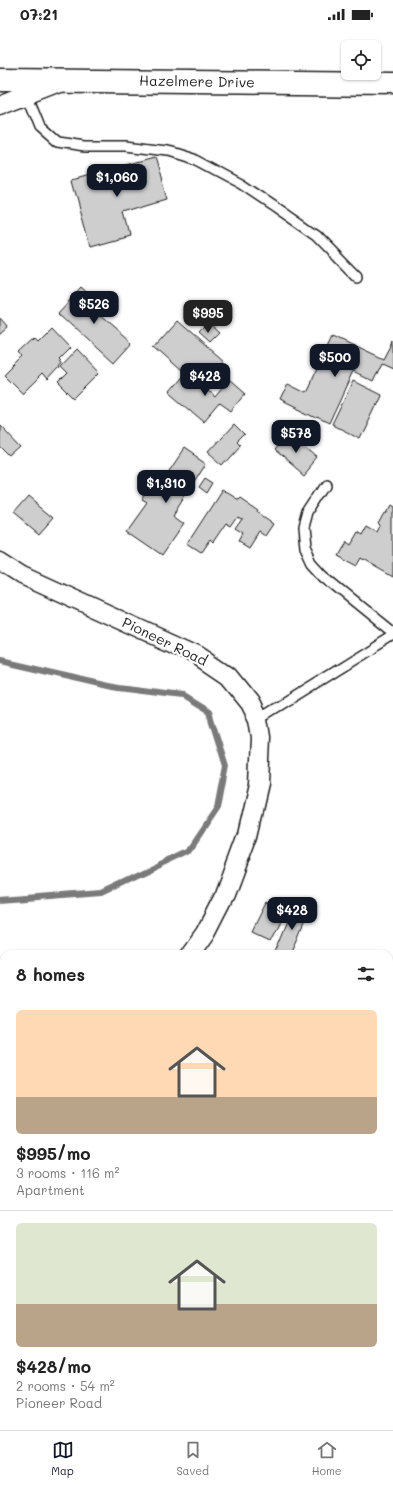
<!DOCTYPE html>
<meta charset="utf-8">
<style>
body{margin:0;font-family:Mali,sans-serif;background:#f6f6f6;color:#222;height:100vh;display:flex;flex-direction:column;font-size:15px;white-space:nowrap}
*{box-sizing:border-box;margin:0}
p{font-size:13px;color:#767676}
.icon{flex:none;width:22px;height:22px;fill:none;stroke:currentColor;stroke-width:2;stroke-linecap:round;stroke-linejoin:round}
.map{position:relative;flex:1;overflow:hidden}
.side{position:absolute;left:0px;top:922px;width:393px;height:480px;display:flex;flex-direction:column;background:#fff;border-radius:12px 12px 0 0;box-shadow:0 1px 3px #0004}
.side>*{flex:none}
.fabs{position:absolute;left:341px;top:12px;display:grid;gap:8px}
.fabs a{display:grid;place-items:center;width:40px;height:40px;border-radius:6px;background:#fff;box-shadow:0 1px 3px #0004;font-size:20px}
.price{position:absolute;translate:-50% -34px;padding:0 9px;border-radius:8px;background:#111827;color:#fff;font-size:13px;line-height:26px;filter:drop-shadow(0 1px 2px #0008)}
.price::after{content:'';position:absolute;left:50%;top:24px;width:12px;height:9px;margin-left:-6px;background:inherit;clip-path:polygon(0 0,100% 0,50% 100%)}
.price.selected{background:#222;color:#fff}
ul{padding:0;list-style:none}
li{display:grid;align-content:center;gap:8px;height:212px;padding:0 16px}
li+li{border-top:1px solid #e0e0e0}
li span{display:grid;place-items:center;height:124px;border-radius:6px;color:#555}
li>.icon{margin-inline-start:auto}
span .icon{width:72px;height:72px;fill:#fffc;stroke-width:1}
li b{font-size:17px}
h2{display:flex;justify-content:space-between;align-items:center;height:48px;padding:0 16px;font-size:17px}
.status{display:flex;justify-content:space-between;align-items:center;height:28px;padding:0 20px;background:#fff;direction:ltr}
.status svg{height:11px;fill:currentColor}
.dock{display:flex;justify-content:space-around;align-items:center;height:56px;border-top:1px solid #e0e0e0;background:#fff;font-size:11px;color:#767676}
.dock a{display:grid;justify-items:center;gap:2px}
.dock .selected{color:#111827}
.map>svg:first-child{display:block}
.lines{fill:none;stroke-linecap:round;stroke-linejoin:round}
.stream{stroke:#7a7a7a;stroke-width:6}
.building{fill:#cecece;stroke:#1c1c1c}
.lane-casing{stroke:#1c1c1c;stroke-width:12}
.street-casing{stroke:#1c1c1c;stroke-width:21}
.secondary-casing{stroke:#1c1c1c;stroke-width:25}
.lane{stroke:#fff;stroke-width:9}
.street{stroke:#fff;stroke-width:18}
.secondary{stroke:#fff;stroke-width:22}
.labels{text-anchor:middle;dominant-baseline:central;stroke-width:4;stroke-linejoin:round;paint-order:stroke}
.street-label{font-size:14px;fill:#1c1c1c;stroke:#fff}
</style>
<div class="status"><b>07:21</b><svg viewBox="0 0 49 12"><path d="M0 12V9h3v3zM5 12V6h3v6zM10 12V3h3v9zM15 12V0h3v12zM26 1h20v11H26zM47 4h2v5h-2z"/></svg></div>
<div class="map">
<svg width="393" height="1402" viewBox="0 0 393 1402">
<rect width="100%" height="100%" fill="#fff"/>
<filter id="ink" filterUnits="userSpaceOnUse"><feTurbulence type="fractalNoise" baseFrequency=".025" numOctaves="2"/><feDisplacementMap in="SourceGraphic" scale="8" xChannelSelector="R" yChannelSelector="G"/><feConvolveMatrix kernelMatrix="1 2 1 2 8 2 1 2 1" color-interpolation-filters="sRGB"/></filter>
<g filter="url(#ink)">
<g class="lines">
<path class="stream" d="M 0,633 L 118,660 L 183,668 L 209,684 L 226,738 L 218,780 L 189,823 L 101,865 L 0,873
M 0,1299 L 4,1301
M 102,1398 L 106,1402"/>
</g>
<path class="building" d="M 155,129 L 167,171 L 123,184 L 129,207 L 90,218 L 72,152 Z
M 83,259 L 104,278 L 97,285 L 131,315 L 113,335 L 59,285 Z
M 0,291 L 8,300 L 0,307 Z
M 176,293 L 223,334 L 208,351 L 192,338 L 187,344 L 184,342 L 182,343 L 154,318 Z
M 208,296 L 219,306 L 209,316 L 198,306 Z
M 50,299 L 70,320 L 58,332 L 61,335 L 58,339 L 59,340 L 47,353 L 42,347 L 23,366 L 4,347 L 22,329 L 18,324 L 34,309 L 37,312 Z
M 333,307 L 384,331 L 393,314 L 393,340 L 382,335 L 373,354 L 353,344 L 329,396 L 280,372 L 288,355 L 306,364 Z
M 77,321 L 100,345 L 74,371 L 58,355 L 67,346 L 60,339 Z
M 186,344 L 215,369 L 229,352 L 245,366 L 231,383 L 220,375 L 204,394 L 169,364 Z
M 353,353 L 381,367 L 360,411 L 332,397 Z
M 234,396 L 245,407 L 237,415 L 240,418 L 223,437 L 208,424 Z
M 0,397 L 22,420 L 11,430 L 0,419 Z
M 289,405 L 318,430 L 303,448 L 274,423 Z
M 184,421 L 206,436 L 173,487 L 184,495 L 162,527 L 127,503 L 147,475 L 142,472 L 154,454 L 159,458 Z
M 205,450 L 213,455 L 207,465 L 199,459 Z
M 222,462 L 238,472 L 240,470 L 259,483 L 258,485 L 274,496 L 266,508 L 260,504 L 250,520 L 240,514 L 244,507 L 236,502 L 243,492 L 238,489 L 231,499 L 226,496 L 213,515 L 210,512 L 201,525 L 187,516 Z
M 28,469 L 53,490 L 38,507 L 13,486 Z
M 390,477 L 393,479 L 393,549 L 362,531 L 358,538 L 337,527 L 345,513 L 349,516 L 356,504 L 361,507 L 366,498 L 378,505 L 382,497 L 380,495 Z
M 266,875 L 285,885 L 271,912 L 252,903 Z
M 294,878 L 308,884 L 291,926 L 280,926 L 275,924 Z
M 139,1398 L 161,1398 L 165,1402 L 139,1402 L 137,1401 Z
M 193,1398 L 207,1398 L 211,1402 L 189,1402 Z"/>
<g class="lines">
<defs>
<path id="lane" d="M 27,67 L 40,99 L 57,114 L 85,118 L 126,118 L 167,123 L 196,132 L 241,156 L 277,180 L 317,208 L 357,249
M 326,456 L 307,485 L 303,500 L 305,520 L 312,535 L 324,548 L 393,604
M 258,691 L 393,607
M 389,1199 L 393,1203
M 327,1398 L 331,1402"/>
<path id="street" d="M 0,78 L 59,55
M 0,533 L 22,547 L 197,627 L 228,648 L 250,675 L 258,691 L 261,709 L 259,756 L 247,807 L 225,866 L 205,905 L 190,926"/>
<path id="secondary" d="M 0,52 L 393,56
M 389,1135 L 393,1100
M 359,1402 L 359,1398"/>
</defs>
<use href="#lane" class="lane-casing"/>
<use href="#street" class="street-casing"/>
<use href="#secondary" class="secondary-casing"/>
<use href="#lane" class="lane"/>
<use href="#street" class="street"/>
<use href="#secondary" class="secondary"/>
</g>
</g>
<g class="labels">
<g class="street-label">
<text transform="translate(197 53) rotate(1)">Hazelmere Drive</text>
<text transform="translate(165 613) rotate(26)">Pioneer Road</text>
</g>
</g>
</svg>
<div class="fabs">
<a><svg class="icon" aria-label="locate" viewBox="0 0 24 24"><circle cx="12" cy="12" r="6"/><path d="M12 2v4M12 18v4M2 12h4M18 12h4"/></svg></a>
</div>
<b class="price" style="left:117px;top:170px">$1,060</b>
<b class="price" style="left:94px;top:297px">$526</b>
<b class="price selected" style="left:208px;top:306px">$995</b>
<b class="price" style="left:335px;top:350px">$500</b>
<b class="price" style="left:205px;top:369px">$428</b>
<b class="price" style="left:296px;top:426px">$578</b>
<b class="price" style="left:166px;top:476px">$1,310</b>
<b class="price" style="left:292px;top:903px">$428</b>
<section class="side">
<h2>8 homes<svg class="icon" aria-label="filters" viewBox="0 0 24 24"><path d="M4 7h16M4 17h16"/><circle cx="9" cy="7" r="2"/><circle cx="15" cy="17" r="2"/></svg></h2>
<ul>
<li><span style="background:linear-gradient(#ffd9b3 70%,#b9a48a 0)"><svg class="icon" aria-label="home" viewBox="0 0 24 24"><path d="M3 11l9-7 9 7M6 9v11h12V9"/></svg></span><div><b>$995/mo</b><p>3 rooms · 116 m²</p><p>Apartment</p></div></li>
<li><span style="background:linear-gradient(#dfe7d0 65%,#b9a48a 0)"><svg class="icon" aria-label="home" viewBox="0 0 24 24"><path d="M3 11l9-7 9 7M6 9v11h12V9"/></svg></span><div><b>$428/mo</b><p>2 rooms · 54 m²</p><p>Pioneer Road</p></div></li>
</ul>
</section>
</div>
<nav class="dock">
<a class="selected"><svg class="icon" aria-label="map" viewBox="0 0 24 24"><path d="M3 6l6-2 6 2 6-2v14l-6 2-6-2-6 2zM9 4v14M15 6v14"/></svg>Map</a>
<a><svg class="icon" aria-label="saved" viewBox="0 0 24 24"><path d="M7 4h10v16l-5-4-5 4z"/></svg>Saved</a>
<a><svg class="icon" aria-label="home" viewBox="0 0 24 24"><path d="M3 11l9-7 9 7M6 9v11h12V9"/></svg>Home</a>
</nav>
